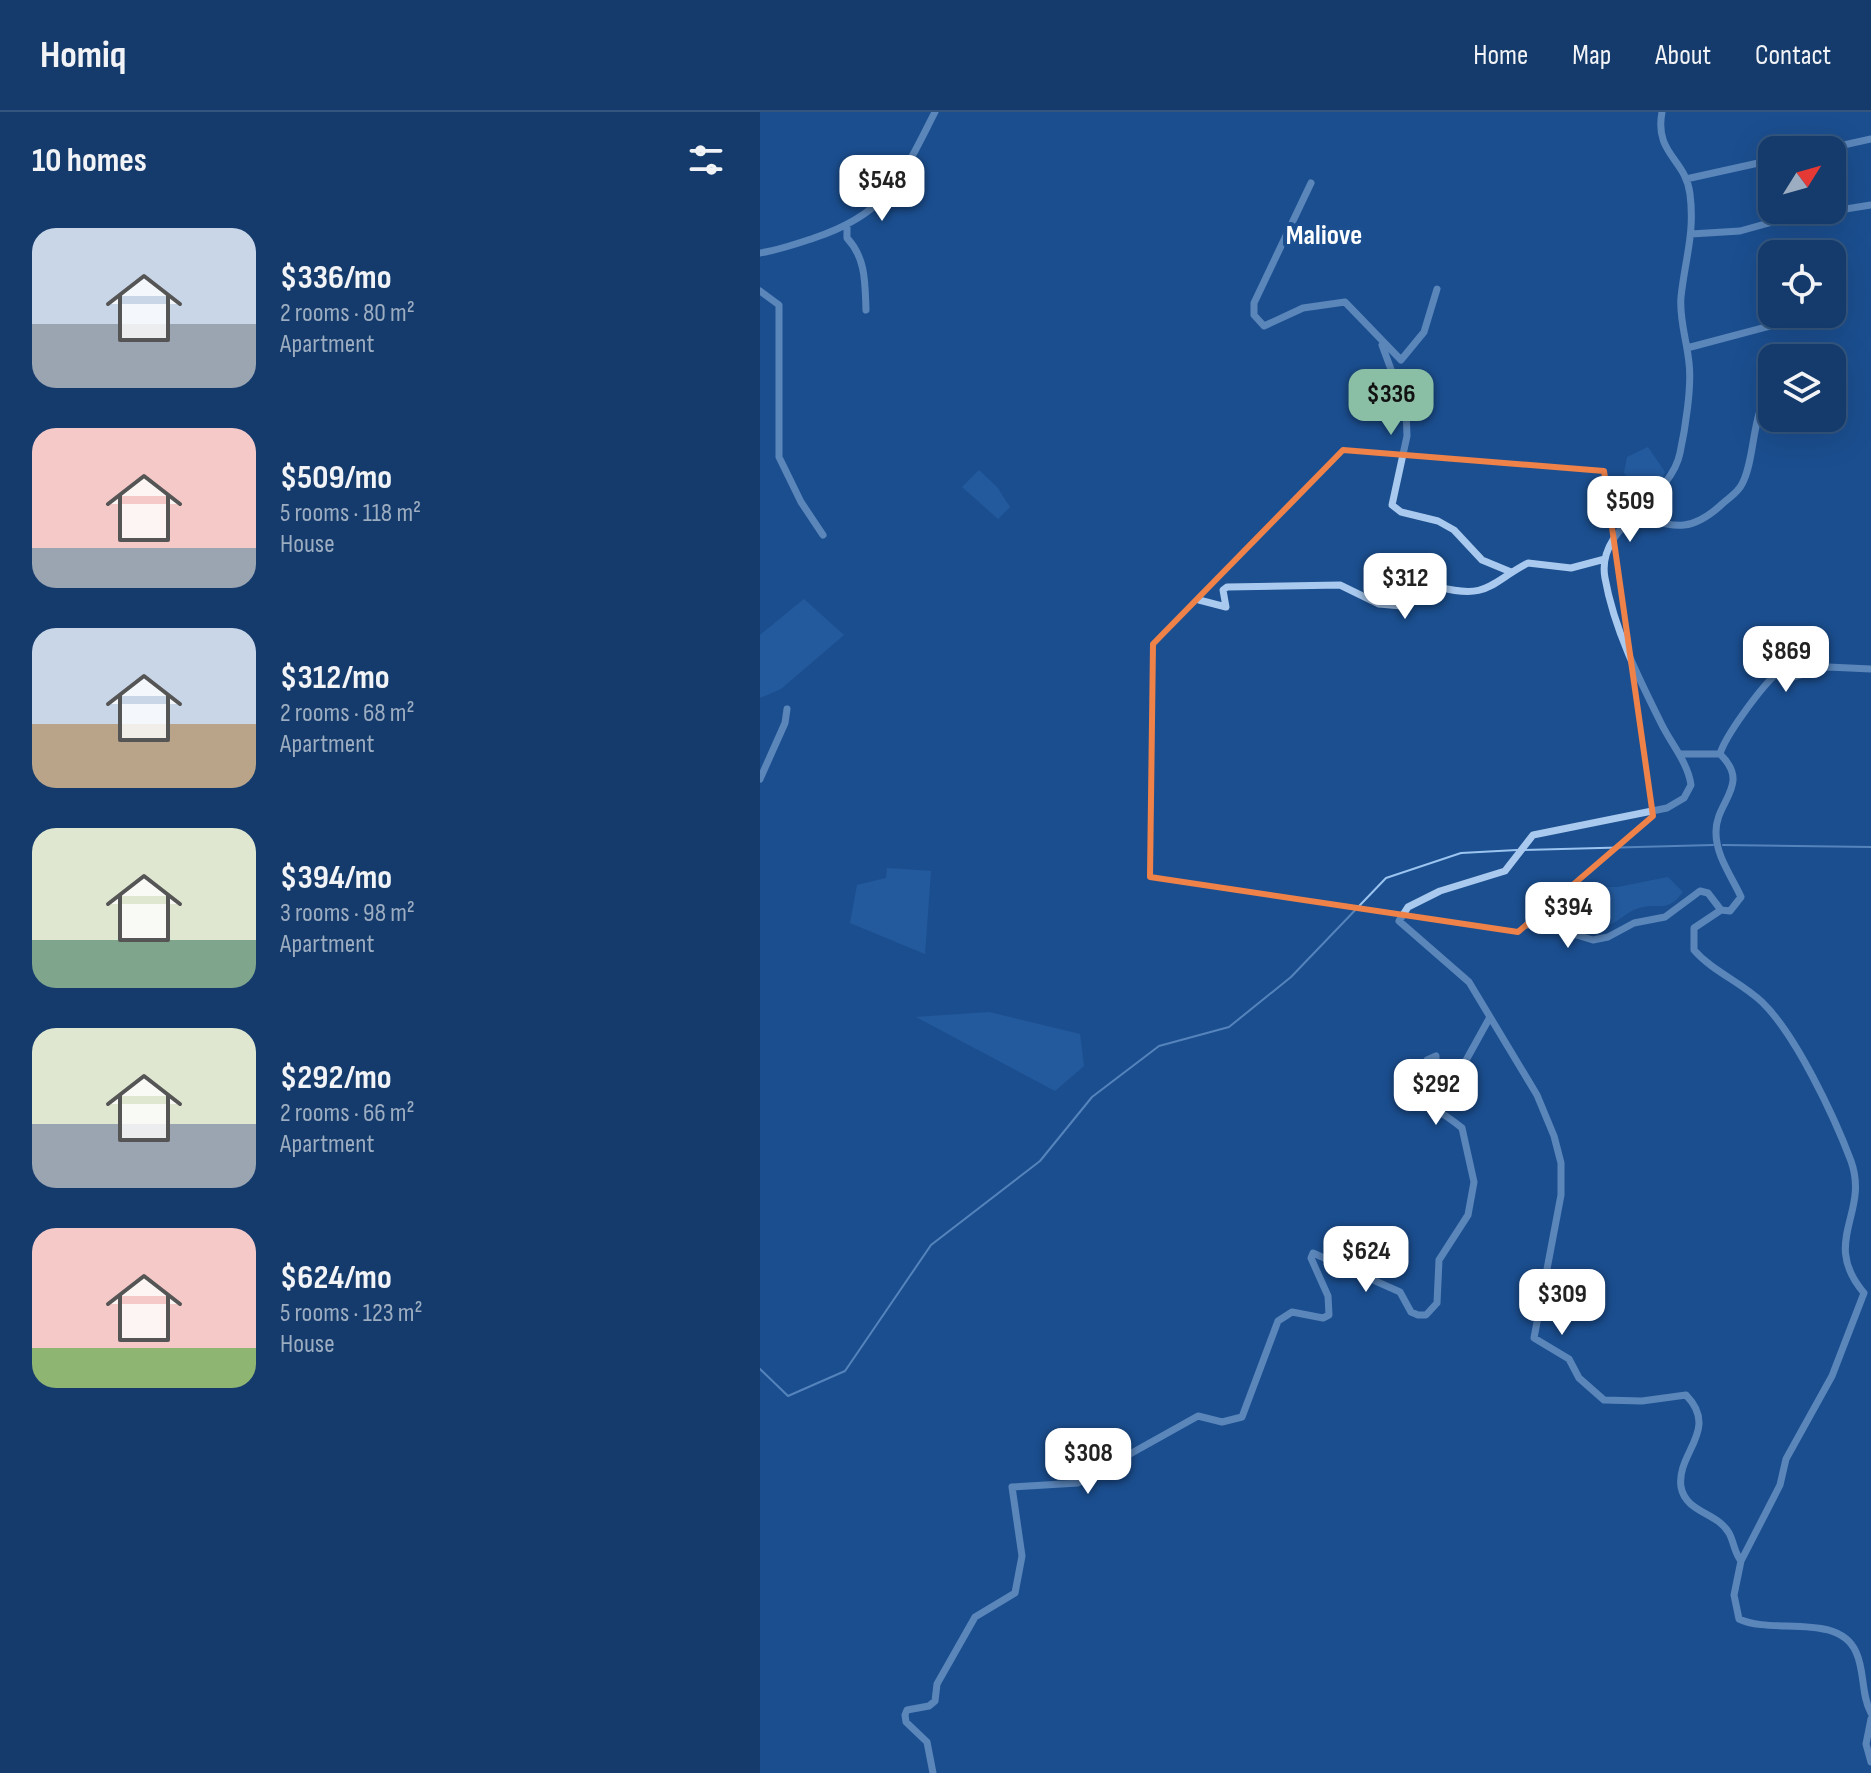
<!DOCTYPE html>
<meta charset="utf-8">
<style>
body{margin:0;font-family:"Sofia Sans Condensed",sans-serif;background:#1d4271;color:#f1f3f6;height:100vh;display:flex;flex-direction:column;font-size:30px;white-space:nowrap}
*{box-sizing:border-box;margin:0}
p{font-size:26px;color:#9dadc1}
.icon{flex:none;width:44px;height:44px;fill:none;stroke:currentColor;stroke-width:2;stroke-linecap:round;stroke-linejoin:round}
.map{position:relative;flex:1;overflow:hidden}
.sheet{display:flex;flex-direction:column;background:#143b6b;width:760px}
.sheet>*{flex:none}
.needle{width:52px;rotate:53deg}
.tools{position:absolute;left:998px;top:24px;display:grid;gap:16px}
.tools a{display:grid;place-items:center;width:88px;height:88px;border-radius:16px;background:#143b6b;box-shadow:0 8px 32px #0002,0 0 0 2px #33557e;font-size:40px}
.price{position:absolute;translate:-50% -68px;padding:0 18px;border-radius:16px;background:#fff;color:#222;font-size:26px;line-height:52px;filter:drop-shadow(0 2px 4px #0008)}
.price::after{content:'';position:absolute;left:50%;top:48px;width:24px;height:18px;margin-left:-12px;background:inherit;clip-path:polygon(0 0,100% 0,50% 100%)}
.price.active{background:#8abfa5;color:#111}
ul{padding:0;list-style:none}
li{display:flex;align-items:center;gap:24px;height:200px;padding:0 32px}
li span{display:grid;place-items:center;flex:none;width:224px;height:160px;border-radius:24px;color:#555}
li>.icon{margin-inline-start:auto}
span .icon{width:96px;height:96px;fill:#fffc;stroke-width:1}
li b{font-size:34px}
h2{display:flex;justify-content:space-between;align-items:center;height:96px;padding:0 32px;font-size:34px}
header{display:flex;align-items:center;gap:48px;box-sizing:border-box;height:112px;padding:0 40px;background:#143b6b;border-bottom:2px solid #33557e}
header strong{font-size:38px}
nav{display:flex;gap:44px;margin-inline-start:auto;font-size:28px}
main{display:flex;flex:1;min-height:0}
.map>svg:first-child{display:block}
.green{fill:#2e69ad}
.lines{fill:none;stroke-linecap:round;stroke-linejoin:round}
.stream{stroke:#9cc4f0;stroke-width:2}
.minor{stroke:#a9c9ee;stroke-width:7}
.marked{fill:none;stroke:#ee8249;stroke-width:6;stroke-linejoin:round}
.labels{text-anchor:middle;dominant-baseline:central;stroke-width:8;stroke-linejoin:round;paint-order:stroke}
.quarter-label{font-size:28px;font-weight:bold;fill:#fff;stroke:#1b4f8f}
</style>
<header>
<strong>Homiq</strong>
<nav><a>Home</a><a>Map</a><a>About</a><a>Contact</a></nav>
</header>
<main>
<section class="sheet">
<h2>10 homes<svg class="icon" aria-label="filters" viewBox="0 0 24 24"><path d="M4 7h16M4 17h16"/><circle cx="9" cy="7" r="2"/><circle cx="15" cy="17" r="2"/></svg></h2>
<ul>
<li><span style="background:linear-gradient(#c9d6e8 60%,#9aa5b1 0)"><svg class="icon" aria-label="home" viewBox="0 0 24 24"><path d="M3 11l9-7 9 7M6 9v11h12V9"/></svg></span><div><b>$336/mo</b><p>2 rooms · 80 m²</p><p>Apartment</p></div></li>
<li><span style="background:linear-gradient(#f6c9c9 75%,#9aa5b1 0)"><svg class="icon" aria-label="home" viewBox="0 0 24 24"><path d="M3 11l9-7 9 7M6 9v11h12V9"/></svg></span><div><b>$509/mo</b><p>5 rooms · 118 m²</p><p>House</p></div></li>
<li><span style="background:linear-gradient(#c9d6e8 60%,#b9a48a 0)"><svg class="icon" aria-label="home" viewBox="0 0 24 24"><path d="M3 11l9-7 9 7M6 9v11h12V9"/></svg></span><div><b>$312/mo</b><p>2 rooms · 68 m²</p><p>Apartment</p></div></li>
<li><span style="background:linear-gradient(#dfe7d0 70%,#7fa58c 0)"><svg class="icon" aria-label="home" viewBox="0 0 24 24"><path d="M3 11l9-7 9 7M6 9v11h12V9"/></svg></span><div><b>$394/mo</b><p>3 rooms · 98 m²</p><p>Apartment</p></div></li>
<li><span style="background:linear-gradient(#dfe7d0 60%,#9aa5b1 0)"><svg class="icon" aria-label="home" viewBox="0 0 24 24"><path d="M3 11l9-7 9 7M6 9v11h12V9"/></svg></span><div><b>$292/mo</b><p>2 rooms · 66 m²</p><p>Apartment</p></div></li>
<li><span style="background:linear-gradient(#f6c9c9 75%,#8fb573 0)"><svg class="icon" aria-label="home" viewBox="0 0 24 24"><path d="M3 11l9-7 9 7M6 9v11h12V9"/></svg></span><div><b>$624/mo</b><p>5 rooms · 123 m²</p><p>House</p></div></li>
</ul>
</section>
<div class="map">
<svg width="1111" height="1661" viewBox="0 0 1111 1661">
<rect width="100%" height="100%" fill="#1b4f8f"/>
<path class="green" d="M 888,335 L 905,360 L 900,372 L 885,388 L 864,361 L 867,345 Z
M 219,358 L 237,375 L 250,395 L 238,407 L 202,375 Z
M 44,487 L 84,523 L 21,577 L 0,586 L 0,523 Z
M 127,756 L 171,759 L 165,842 L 90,811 L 97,773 L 126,766 Z
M 908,765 L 923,780 C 906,802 900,790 879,796 C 858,803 859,816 834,813 L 816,775 L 858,775 Z
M 229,900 L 320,922 L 324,954 L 295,979 L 156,905 Z"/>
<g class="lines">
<path class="stream" d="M 963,733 L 1111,735
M 763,738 L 953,733
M 0,1257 L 28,1284 L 85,1259 L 171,1133 L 280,1049 L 332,985 L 399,934 L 469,915 L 531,865 L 626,766 L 701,741 L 757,738"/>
<path class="minor" d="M 902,0 C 894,42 926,47 930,82 C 935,122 925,147 921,185 C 919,207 927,229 929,251 C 932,274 925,318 920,341 C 910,390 835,413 845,466 C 854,517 879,567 902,613 C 912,633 928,651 931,673 L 924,686 L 907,696 L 773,723 L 745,759 L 680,779 L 648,795 L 639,809 L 709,870 L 777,983 L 794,1024 L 801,1051 L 801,1083 L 774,1226 L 809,1247 L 819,1266 L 844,1288 L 882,1289 L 926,1283 C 960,1318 916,1341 921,1375 C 926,1401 957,1400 969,1421 C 974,1430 974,1440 981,1449
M 1061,38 L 1111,27
M 926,67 L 1012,48
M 551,71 L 494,191 L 494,203 L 504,214 L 543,196 L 585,190 L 641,248 L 664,220 L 677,177
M 87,115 L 87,126 C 106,146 105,171 106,198
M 931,122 L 980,119 L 1023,107 L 1111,93
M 0,141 C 19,138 36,132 54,126 C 129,101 141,66 175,0
M 0,179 L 19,193 L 19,345 L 41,390 L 63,423
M 622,233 L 646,298 L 647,324 L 632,393 L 641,400 L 678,409 L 694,418 L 722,448 L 751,460
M 927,236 L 1037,207
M 1072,287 L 1078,289
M 875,404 C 914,414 928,422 960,394 C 967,387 978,381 982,372 C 996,347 991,296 1012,280
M 439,488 L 466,495 L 463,478 L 467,475 L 580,473 L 619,492 L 642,494 L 649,463 C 662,463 667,472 679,475 C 728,488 730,471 768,451 L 811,456 L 845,447
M 960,642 C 965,624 1000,577 1015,563 L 1027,567 L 1068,555 L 1111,557
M 0,667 L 25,611 L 27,597
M 961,798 L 934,816 L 934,838 C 952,859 981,870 1002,890 C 1036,923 1074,1004 1091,1049 C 1110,1102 1060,1129 1104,1181 L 1072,1264 L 1026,1347 L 1020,1373 L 981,1449 L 974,1483 L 979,1507 C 1012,1523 1078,1500 1096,1540 C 1105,1559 1101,1583 1111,1601
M 767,813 L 790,815 L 833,828 L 848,825 L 874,811 L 905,805 L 940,779 L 948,781 L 961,798 L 970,799 L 981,785 C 972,765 956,744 956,721 C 955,689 992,673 960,642 L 920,642
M 1111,1607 L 1106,1632 L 1111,1650
M 173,1661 L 167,1630 L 146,1610 L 145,1603 L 147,1598 L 169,1594 L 175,1589 L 177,1572 L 215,1505 L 255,1481 L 262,1444 L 252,1375 L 318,1371 L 438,1304 L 462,1310 L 482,1305 L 518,1209 L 532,1200 L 563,1206 L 569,1203 L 568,1184 L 551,1146 L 553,1141 L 640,1180 L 651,1200 L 658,1203 L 666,1203 L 677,1191 L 679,1148 L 708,1103 L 714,1070 L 702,1016 C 674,992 650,992 667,948 L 676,944 L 676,957 L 684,969 L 699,961 L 730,905"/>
</g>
<path d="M0 0H1111V1661H0ZM 583,338 L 844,359 L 893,704 L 758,820 L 390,765 L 393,532 Z" fill="#1b4f8f" fill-opacity=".55" fill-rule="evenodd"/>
<path class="marked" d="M 583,338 L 844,359 L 893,704 L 758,820 L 390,765 L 393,532 Z"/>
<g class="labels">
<g class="quarter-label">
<text x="564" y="123">Maliove</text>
</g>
</g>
</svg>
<div class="tools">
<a><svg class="needle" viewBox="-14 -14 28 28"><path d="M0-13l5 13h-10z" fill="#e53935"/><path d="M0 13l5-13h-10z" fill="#9dadc1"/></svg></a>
<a><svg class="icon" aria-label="locate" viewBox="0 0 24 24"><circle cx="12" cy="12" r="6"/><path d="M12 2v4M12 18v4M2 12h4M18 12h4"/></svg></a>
<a><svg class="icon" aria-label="layers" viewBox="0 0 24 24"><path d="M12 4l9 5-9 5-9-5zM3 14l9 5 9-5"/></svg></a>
</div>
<b class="price" style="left:122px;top:111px">$548</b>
<b class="price active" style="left:631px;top:325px">$336</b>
<b class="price" style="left:870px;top:432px">$509</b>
<b class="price" style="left:645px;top:509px">$312</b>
<b class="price" style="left:1026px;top:582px">$869</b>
<b class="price" style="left:808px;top:838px">$394</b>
<b class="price" style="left:676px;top:1015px">$292</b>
<b class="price" style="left:606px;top:1182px">$624</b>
<b class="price" style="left:802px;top:1225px">$309</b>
<b class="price" style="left:328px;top:1384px">$308</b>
</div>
</main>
